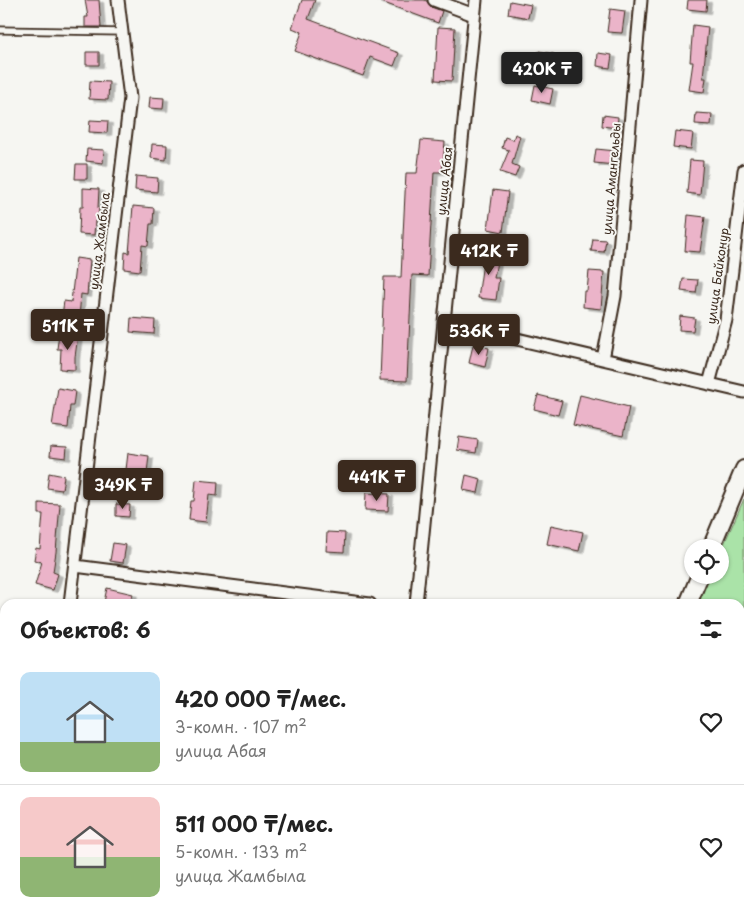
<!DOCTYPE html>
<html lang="ru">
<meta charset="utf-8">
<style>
body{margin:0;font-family:"Playpen Sans",sans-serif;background:#f2f2f2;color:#222;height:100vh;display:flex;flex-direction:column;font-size:19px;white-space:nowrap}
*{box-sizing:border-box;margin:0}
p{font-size:16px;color:#767676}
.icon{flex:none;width:28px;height:28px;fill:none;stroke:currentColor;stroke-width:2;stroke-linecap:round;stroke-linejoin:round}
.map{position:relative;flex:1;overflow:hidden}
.drawer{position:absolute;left:0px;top:599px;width:745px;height:321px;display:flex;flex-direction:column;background:#fff;border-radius:15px 15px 0 0;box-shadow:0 1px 4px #0004}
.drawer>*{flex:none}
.tools{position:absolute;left:684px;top:539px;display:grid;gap:10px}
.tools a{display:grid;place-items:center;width:45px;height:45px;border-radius:50%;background:#fff;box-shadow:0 1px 4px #0004;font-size:25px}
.price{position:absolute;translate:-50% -42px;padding:0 11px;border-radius:5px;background:#3b2a1e;color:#fff;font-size:16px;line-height:32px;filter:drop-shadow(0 1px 2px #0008)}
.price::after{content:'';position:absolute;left:50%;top:30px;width:15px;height:11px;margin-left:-8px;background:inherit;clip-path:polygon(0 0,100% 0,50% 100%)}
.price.active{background:#222;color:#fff}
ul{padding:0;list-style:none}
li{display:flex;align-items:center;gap:15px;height:125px;padding:0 20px}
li+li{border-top:1px solid #e0e0e0}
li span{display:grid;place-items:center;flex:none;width:140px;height:100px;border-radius:10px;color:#555}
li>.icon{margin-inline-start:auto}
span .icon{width:60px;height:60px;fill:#fffc;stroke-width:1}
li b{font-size:21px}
h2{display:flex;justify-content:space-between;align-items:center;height:60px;padding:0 20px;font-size:21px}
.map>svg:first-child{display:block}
.green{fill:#aae3a8;stroke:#728663}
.building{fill:#ebb4c9;stroke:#3b2a1e;filter:url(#shadow)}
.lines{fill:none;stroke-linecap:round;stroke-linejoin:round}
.service-casing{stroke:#3b2a1e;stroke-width:9}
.minor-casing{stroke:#3b2a1e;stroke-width:15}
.secondary-casing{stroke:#3b2a1e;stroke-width:20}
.service{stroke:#f6f6f2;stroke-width:5.5}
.minor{stroke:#f6f6f2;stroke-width:11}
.secondary{stroke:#f6f6f2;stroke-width:16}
.labels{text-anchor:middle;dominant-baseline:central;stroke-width:4;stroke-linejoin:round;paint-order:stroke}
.street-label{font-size:12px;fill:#3b2a1e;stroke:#f6f6f2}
</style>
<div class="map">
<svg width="744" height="919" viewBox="0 0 744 919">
<defs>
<filter id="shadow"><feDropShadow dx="4.5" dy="2.5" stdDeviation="0" flood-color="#0004"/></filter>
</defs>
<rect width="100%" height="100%" fill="#f6f6f2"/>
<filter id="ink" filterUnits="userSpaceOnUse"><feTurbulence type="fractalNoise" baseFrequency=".02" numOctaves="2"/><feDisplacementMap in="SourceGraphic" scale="10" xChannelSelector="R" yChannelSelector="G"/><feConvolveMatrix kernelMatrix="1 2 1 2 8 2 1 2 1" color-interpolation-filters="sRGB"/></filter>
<g filter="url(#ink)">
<path class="green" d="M 744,499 L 744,692 L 740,695 L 740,604 L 697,604 L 710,575 L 720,575 L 720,553 Z
M 0,832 L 5,836 L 5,915 L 115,915 L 114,919 L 0,919 Z"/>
<path class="building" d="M 85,0 L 99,0 L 101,27 L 85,27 L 85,17 L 88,17 Z
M 302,0 L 315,0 L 308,19 L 399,53 L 394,66 L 370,57 L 363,76 L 295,51 L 302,32 L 292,28 Z
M 376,0 L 424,0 L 427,1 L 431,7 L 442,11 L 438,23 Z
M 688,0 L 707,0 L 706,11 L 687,9 Z
M 510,1 L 531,5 L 528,18 L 508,14 Z
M 610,9 L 625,11 L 622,33 L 607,32 Z
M 693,25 L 708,27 L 703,78 L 706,78 L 704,92 L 689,90 L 693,62 L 690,62 Z
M 438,27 L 455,28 L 452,81 L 435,80 Z
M 539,51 L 554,54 L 551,67 L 536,63 Z
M 86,52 L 99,52 L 99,65 L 86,65 Z
M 598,53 L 612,55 L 610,68 L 597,66 Z
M 90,81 L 109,82 L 108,100 L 89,99 Z
M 535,85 L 553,89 L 550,104 L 532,100 Z
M 150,97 L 164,98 L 163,109 L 149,108 Z
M 696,113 L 712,114 L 711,125 L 695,124 Z
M 603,115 L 618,117 L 617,128 L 602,126 Z
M 90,120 L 108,121 L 107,133 L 89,132 Z
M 675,131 L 693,133 L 691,149 L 673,147 Z
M 515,134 L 520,136 L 512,164 L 519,167 L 515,177 L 500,172 L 509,150 L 502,148 L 505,137 L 513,140 Z
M 421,140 L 445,142 L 442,172 L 434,172 L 428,276 L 412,275 L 407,381 L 380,380 L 384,277 L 401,277 L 406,173 L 417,173 Z
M 152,144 L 167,145 L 166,160 L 151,158 Z
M 87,149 L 104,150 L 103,163 L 86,161 Z
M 596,149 L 616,151 L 615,165 L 594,163 Z
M 690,160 L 703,161 L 700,195 L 687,193 Z
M 76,164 L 87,164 L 87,179 L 75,179 Z
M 136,176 L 158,178 L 157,192 L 135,190 Z
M 83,188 L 99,189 L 98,208 L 99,208 L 98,221 L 95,221 L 94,235 L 79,234 L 80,207 L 83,207 Z
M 493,190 L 508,192 L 503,232 L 488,229 Z
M 133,206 L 154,208 L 153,224 L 150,224 L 148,246 L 142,245 L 140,271 L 124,269 L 125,252 L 129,253 Z
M 688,215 L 705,217 L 700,252 L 685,251 Z
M 593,239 L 606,240 L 604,252 L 591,251 Z
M 485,248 L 499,250 L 494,278 L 499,278 L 496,300 L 478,298 Z
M 76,258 L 90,260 L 87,295 L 81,294 L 79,318 L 62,316 L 64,301 L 71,302 Z
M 589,271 L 604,272 L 601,309 L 583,307 L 584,291 L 587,291 Z
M 683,279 L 698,280 L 696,293 L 681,291 Z
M 680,316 L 695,318 L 693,331 L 679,330 Z
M 131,318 L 155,320 L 154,334 L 130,332 Z
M 59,333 L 78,335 L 75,357 L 75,370 L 60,369 L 61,349 L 57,349 Z
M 473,345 L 489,348 L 485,367 L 469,363 Z
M 58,388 L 75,391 L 73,406 L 70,406 L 68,428 L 52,426 Z
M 538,395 L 562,401 L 558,415 L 534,409 Z
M 580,395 L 629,407 L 623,436 L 573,425 Z
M 459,437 L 478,440 L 476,453 L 457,450 Z
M 51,446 L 67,447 L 66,458 L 50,456 Z
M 128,453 L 149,456 L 146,481 L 125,478 Z
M 345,468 L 365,469 L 363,486 L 344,484 Z
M 49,473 L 64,476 L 62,490 L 47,488 Z
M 466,475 L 481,479 L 478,493 L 463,490 Z
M 196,480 L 218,482 L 217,496 L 209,495 L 206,522 L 189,520 L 191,501 L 194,501 Z
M 366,493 L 389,494 L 388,511 L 365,510 Z
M 39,503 L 60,504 L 56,552 L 53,572 L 58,574 L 53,590 L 35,585 L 42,562 L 34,560 L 36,548 L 40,549 L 43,514 L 39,514 Z
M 116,504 L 130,505 L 129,517 L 116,516 Z
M 551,525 L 583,532 L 579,551 L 547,544 Z
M 327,532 L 345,533 L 344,552 L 326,551 Z
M 113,543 L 126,545 L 123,563 L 110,561 Z
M 107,588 L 133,594 L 130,604 L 113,604 L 104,602 Z"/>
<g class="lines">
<defs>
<path id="service" d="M 0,30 L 122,32"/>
<path id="minor" d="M 434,0 L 474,15
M 444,322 L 744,392
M 603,359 L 615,296 L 641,0
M 709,384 L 726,320 L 744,170
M 75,566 L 370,604
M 70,604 L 130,98 L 118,0
M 416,604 L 476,0
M 740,711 L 744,709
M 0,805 L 5,798
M 740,845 L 744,852
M 602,915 L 604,919
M 126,919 L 127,915
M 384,919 L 384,915"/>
<path id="secondary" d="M 711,548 L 744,469
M 688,604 L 700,575
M 0,689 L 5,694
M 254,915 L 259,919
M 558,919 L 560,915"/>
</defs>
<use href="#service" class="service-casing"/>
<use href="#minor" class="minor-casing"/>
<use href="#secondary" class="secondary-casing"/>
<use href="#service" class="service"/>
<use href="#minor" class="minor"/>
<use href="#secondary" class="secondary"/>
</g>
</g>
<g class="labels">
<g class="street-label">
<text transform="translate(611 179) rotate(-85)">улица Амангельды</text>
<text transform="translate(444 181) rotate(-84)">улица Абая</text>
<text transform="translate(99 241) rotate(-83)">улица Жамбыла</text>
<text transform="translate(717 276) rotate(-82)">улица Байконур</text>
</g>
</g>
</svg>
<div class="tools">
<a><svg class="icon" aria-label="locate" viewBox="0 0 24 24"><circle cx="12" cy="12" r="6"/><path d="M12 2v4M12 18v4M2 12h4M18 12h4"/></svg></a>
</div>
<b class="price active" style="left:542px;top:94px">420K ₸</b>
<b class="price" style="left:489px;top:276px">412K ₸</b>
<b class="price" style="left:68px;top:351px">511K ₸</b>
<b class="price" style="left:479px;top:356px">536K ₸</b>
<b class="price" style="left:377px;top:502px">441K ₸</b>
<b class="price" style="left:123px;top:510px">349K ₸</b>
<section class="drawer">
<h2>Объектов: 6<svg class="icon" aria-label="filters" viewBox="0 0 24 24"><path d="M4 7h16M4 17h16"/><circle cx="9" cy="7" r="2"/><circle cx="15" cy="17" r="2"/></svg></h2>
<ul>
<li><span style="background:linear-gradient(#bfe0f5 70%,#8fb573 0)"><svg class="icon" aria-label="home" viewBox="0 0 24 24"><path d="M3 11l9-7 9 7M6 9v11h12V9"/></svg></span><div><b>420 000 ₸/мес.</b><p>3-комн. · 107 m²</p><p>улица Абая</p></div><svg class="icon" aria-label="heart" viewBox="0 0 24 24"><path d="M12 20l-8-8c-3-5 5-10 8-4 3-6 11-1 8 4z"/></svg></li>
<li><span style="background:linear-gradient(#f6c9c9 60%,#8fb573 0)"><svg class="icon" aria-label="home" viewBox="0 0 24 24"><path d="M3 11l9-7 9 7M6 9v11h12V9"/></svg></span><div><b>511 000 ₸/мес.</b><p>5-комн. · 133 m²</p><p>улица Жамбыла</p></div><svg class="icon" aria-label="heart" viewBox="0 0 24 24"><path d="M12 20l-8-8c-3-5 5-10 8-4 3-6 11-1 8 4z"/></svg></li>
</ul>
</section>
</div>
